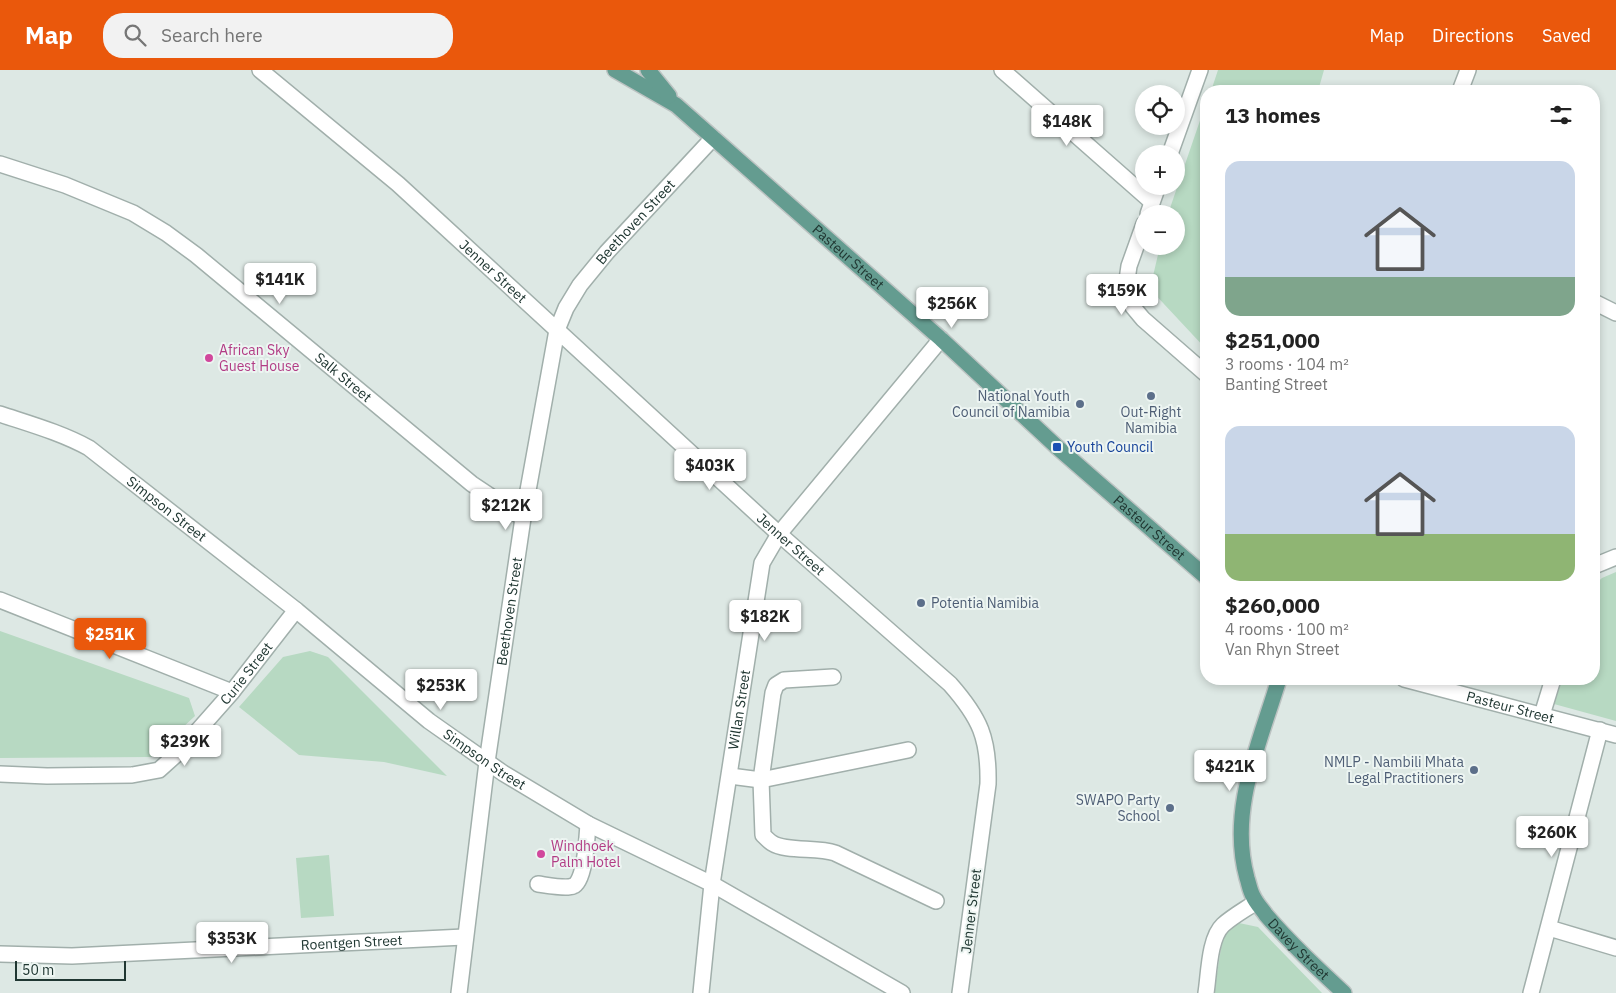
<!DOCTYPE html>
<meta charset="utf-8">
<style>
body{margin:0;font-family:"IBM Plex Sans",sans-serif;background:#f2f2f2;color:#222;height:100vh;display:flex;flex-direction:column;font-size:19px;white-space:nowrap}
*{box-sizing:border-box;margin:0}
p{font-size:16px;color:#767676}
.icon{flex:none;width:28px;height:28px;fill:none;stroke:currentColor;stroke-width:2;stroke-linecap:round;stroke-linejoin:round}
.map{position:relative;flex:1;overflow:hidden}
.side{position:absolute;left:1200px;top:15px;width:400px;height:600px;display:flex;flex-direction:column;background:#fff;border-radius:20px;box-shadow:0 2px 8px #0003}
.side>*{flex:none}
.controls{position:absolute;left:1135px;top:15px;display:grid;gap:10px}
.controls a{display:grid;place-items:center;width:50px;height:50px;border-radius:50%;background:#fff;box-shadow:0 2px 8px #0003;font-size:25px}
.scale{position:absolute;left:15px;bottom:12px;width:111px;box-sizing:border-box;padding-left:5px;border:2px solid #203732;border-top:0;font-size:14px;line-height:18px;white-space:nowrap;color:#203732;-webkit-text-stroke:4px #edf5f2;paint-order:stroke}
.price{position:absolute;translate:-50% -42px;padding:0 11px;border-radius:5px;background:#fff;color:#222;font-size:16px;line-height:32px;filter:drop-shadow(0 1px 2px #0008)}
.price::after{content:'';position:absolute;left:50%;top:30px;width:15px;height:11px;margin-left:-8px;background:inherit;clip-path:polygon(0 0,100% 0,50% 100%)}
.price.on{background:#ea580c;color:#fff}
ul{padding:0;list-style:none}
li{display:grid;align-content:center;gap:10px;height:265px;padding:0 25px}
li span{display:grid;place-items:center;height:155px;border-radius:15px;color:#555}
li>.icon{margin-inline-start:auto}
span .icon{width:90px;height:90px;fill:#fffc;stroke-width:1}
li b{font-size:21px}
h2{display:flex;justify-content:space-between;align-items:center;height:60px;padding:0 25px;font-size:21px}
header{display:flex;align-items:center;gap:30px;box-sizing:border-box;height:70px;padding:0 25px;background:#ea580c;color:#fff}
header strong{font-size:24px}
nav{display:flex;gap:28px;margin-inline-start:auto;font-size:18px}
.search{width:350px;height:45px;background:#f2f2f2;display:flex;align-items:center;gap:12px;box-sizing:border-box;padding:0 18px;border-radius:20px;color:#767676;font-size:19px}
.map>svg:first-child{display:block}
.green{fill:#b7d9c2}
.lines{fill:none;stroke-linecap:round;stroke-linejoin:round}
.minor-casing{stroke:#a1afab;stroke-width:18}
.major-casing{stroke:#bcc3c2;stroke-width:18}
.minor{stroke:#fff;stroke-width:15}
.major{stroke:#649c90;stroke-width:15}
.hotel-dot{fill:#d1479c;stroke:#edf5f2;stroke-width:2}
.service-dot{fill:#5c6f8a;stroke:#edf5f2;stroke-width:2}
.transit-dot{fill:#1a4fb4;stroke:#edf5f2;stroke-width:2}
.labels{text-anchor:middle;dominant-baseline:central;stroke-width:4;stroke-linejoin:round;paint-order:stroke}
.street-label{font-size:14px;fill:#203732;stroke:#edf5f2}
.hotel-label{font-size:14px;fill:#b23c85;stroke:#edf5f2;text-anchor:start}
.service-label{font-size:14px;fill:#4e5e75;stroke:#edf5f2;text-anchor:end}
.transit-label{font-size:14px;fill:#164399;stroke:#edf5f2;text-anchor:start}
</style>
<header>
<strong>Map</strong>
<div class="search"><svg class="icon" aria-label="search" viewBox="0 0 24 24"><circle cx="10" cy="10" r="6"/><path d="M15 15l6 6"/></svg>Search here</div>
<nav><a>Map</a><a>Directions</a><a>Saved</a></nav>
</header>
<div class="map">
<svg width="1616" height="923" viewBox="0 0 1616 923">
<rect width="100%" height="100%" fill="#dde8e4"/>
<path class="green" d="M 1218,0 L 1324,0 L 1318,21 L 1211,21 Z
M 1206,33 L 1206,279 L 1150,219 L 1160,176 L 1176,176 L 1176,144 L 1168,144 Z
M 1616,502 L 1616,651 L 1554,634 L 1562,609 L 1594,609 L 1594,515 L 1602,508 Z
M 0,561 L 189,628 L 195,646 L 151,687 L 0,688 Z
M 310,581 L 328,587 L 447,706 L 384,692 L 299,685 L 239,637 L 283,587 Z
M 329,785 L 334,846 L 301,848 L 296,788 Z
M 1239,853 L 1258,857 L 1322,923 L 1214,923 L 1222,872 L 1229,858 Z"/>
<g class="lines">
<defs>
<g id="minor">
<path id="s1" d="M 260,0 L 398,114 L 779,464 L 950,614 C 980,648 989,668 988,714 L 960,923"/>
<path d="M 1002,0 L 1152,132"/>
<path d="M 1460,21 L 1468,0"/>
<path d="M 1170,84 L 1200,0"/>
<path id="s2" d="M 0,94 L 65,115 L 133,143 L 166,163 L 196,185 L 472,414 L 523,448"/>
<path d="M 1148,144 L 1158,116"/>
<path d="M 1144,154 L 1129,196 L 1127,210 L 1129,226 L 1133,237 L 1143,249 L 1206,304"/>
<path d="M 1594,232 L 1616,243"/>
<path id="s3" d="M 0,344 C 30,354 62,363 89,378 L 296,540 L 429,651 L 503,703 L 588,754 L 712,814 L 902,923"/>
<path d="M 1594,496 L 1616,487"/>
<path d="M 0,530 L 232,622"/>
<path d="M 833,607 L 784,610 L 776,615 L 773,623 L 761,710 L 763,765 C 766,768 769,771 772,773 C 786,782 817,777 835,783 L 936,831"/>
<path id="s4" d="M 1404,609 L 1616,665"/>
<path d="M 1542,645 L 1553,609"/>
<path id="s5" d="M 0,704 L 47,706 L 132,705 L 159,700 L 179,682 L 232,622 L 296,540"/>
<path d="M 730,706 L 761,710 L 908,680"/>
<path d="M 538,814 C 546,815 566,819 573,816 C 585,812 587,767 588,754"/>
<path d="M 1549,858 L 1616,878"/>
<path id="s6" d="M 0,884 L 72,886 L 464,867"/>
<path id="s7" d="M 459,923 L 487,692 L 523,448 L 557,260 L 566,238 L 580,215 L 607,182 L 713,68"/>
<path id="s8" d="M 701,923 L 712,814 L 762,493 L 779,464 L 941,269"/>
<path d="M 1206,923 C 1209,904 1209,868 1223,855 C 1233,846 1246,839 1256,832"/>
<path d="M 1531,923 L 1600,660"/>
</g>
<g id="major">
<path id="s9" d="M 615,0 L 676,35 L 941,269 L 1057,377 L 1206,507"/>
<path d="M 648,0 L 669,26"/>
<path id="s10" d="M 1279,609 C 1260,673 1228,740 1247,808 C 1249,814 1250,821 1253,826 C 1256,833 1262,839 1266,845 C 1290,873 1317,898 1344,923"/>
</g>
</defs>
<use href="#minor" class="minor-casing"/>
<use href="#major" class="major-casing"/>
<use href="#minor" class="minor"/>
<use href="#major" class="major"/>
</g>
<g class="hotel-dot">
<circle cx="209" cy="288" r="5"/>
<circle cx="541" cy="784" r="5"/>
</g>
<g class="service-dot">
<circle cx="1151" cy="326" r="5"/>
<circle cx="1080" cy="334" r="5"/>
<circle cx="921" cy="533" r="5"/>
<circle cx="1474" cy="700" r="5"/>
<circle cx="1170" cy="738" r="5"/>
</g>
<rect class="transit-dot" x="1052" y="372" width="10" height="10" rx="2.5"/>
<g class="labels">
<g class="street-label">
<text stroke="none"><textPath href="#s7" startOffset="805">Beethoven Street</textPath></text>
<text stroke="none"><textPath href="#s9" startOffset="300">Pasteur Street</textPath></text>
<text stroke="none"><textPath href="#s1" startOffset="308">Jenner Street</textPath></text>
<text stroke="none"><textPath href="#s2" startOffset="409">Salk Street</textPath></text>
<text stroke="none"><textPath href="#s3" startOffset="194">Simpson Street</textPath></text>
<text stroke="none"><textPath href="#s9" startOffset="705">Pasteur Street</textPath></text>
<text stroke="none"><textPath href="#s1" startOffset="712">Jenner Street</textPath></text>
<text stroke="none"><textPath href="#s7" startOffset="385">Beethoven Street</textPath></text>
<text stroke="none"><textPath href="#s5" startOffset="290">Curie Street</textPath></text>
<text stroke="none"><textPath href="#s4" startOffset="110">Pasteur Street</textPath></text>
<text stroke="none"><textPath href="#s8" startOffset="286">Willan Street</textPath></text>
<text stroke="none"><textPath href="#s3" startOffset="599">Simpson Street</textPath></text>
<text transform="translate(971 841) rotate(-83)">Jenner Street</text>
<text stroke="none"><textPath href="#s6" startOffset="352">Roentgen Street</textPath></text>
<text stroke="none"><textPath href="#s10" startOffset="294">Davey Street</textPath></text>
</g>
<g class="hotel-label">
<text x="219" y="280">African Sky<tspan x="219" dy="16">Guest House</tspan></text>
<text x="551" y="776">Windhoek<tspan x="551" dy="16">Palm Hotel</tspan></text>
</g>
<g class="service-label">
<text x="1070" y="326">National Youth<tspan x="1070" dy="16">Council of Namibia</tspan></text>
<text x="1151" y="342" text-anchor="middle">Out-Right<tspan x="1151" dy="16">Namibia</tspan></text>
<text x="931" y="533" text-anchor="start">Potentia Namibia</text>
<text x="1464" y="692">NMLP - Nambili Mhata<tspan x="1464" dy="16">Legal Practitioners</tspan></text>
<text x="1160" y="730">SWAPO Party<tspan x="1160" dy="16">School</tspan></text>
</g>
<g class="transit-label">
<text x="1067" y="377">Youth Council</text>
</g>
</g>
</svg>
<div class="controls">
<a><svg class="icon" aria-label="locate" viewBox="0 0 24 24"><circle cx="12" cy="12" r="6"/><path d="M12 2v4M12 18v4M2 12h4M18 12h4"/></svg></a>
<a>+</a>
<a>−</a>
</div>
<div class="scale">50 m</div>
<b class="price" style="left:1067px;top:77px">$148K</b>
<b class="price" style="left:280px;top:235px">$141K</b>
<b class="price" style="left:1122px;top:246px">$159K</b>
<b class="price" style="left:952px;top:259px">$256K</b>
<b class="price" style="left:710px;top:421px">$403K</b>
<b class="price" style="left:506px;top:461px">$212K</b>
<b class="price" style="left:765px;top:572px">$182K</b>
<b class="price on" style="left:110px;top:590px">$251K</b>
<b class="price" style="left:441px;top:641px">$253K</b>
<b class="price" style="left:185px;top:697px">$239K</b>
<b class="price" style="left:1230px;top:722px">$421K</b>
<b class="price" style="left:1552px;top:788px">$260K</b>
<b class="price" style="left:232px;top:894px">$353K</b>
<section class="side">
<h2>13 homes<svg class="icon" aria-label="filters" viewBox="0 0 24 24"><path d="M4 7h16M4 17h16"/><circle cx="9" cy="7" r="2"/><circle cx="15" cy="17" r="2"/></svg></h2>
<ul>
<li><span style="background:linear-gradient(#c9d6e8 75%,#7fa58c 0)"><svg class="icon" aria-label="home" viewBox="0 0 24 24"><path d="M3 11l9-7 9 7M6 9v11h12V9"/></svg></span><div><b>$251,000</b><p>3 rooms · 104 m²</p><p>Banting Street</p></div></li>
<li><span style="background:linear-gradient(#c9d6e8 70%,#8fb573 0)"><svg class="icon" aria-label="home" viewBox="0 0 24 24"><path d="M3 11l9-7 9 7M6 9v11h12V9"/></svg></span><div><b>$260,000</b><p>4 rooms · 100 m²</p><p>Van Rhyn Street</p></div></li>
</ul>
</section>
</div>
